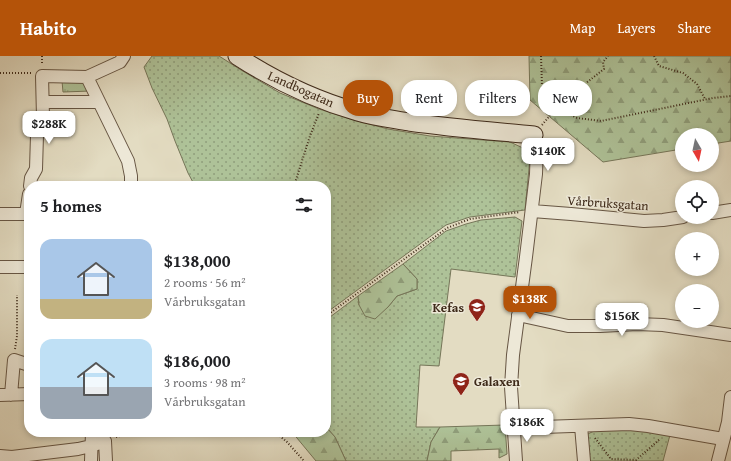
<!DOCTYPE html>
<meta charset="utf-8">
<style>
body{margin:0;font-family:"Gentium Book Plus",serif;background:#f2f2f2;color:#202124;height:100vh;display:flex;flex-direction:column;font-size:15px;white-space:nowrap}
*{box-sizing:border-box;margin:0}
p{font-size:13px;color:#757577}
.icon{flex:none;width:22px;height:22px;fill:none;stroke:currentColor;stroke-width:2;stroke-linecap:round;stroke-linejoin:round}
.map{position:relative;flex:1;overflow:hidden}
.panel{position:absolute;left:24px;top:125px;width:307px;height:256px;display:flex;flex-direction:column;background:#fff;border-radius:16px;box-shadow:0 2px 6px #0003}
.panel>*{flex:none}
.guide{position:absolute;left:343px;top:24px;width:328px;height:36px;display:flex;gap:8px}
.needle{width:26px;rotate:171deg}
.controls{position:absolute;left:675px;top:72px;display:grid;gap:8px}
.controls a{display:grid;place-items:center;width:44px;height:44px;border-radius:50%;background:#fff;box-shadow:0 2px 6px #0003;font-size:20px}
.price{position:absolute;translate:-50% -34px;padding:0 9px;border-radius:8px;background:#fff;color:#222;font-size:13px;line-height:26px;filter:drop-shadow(0 1px 2px #0008)}
.price::after{content:'';position:absolute;left:50%;top:24px;width:12px;height:9px;margin-left:-6px;background:inherit;clip-path:polygon(0 0,100% 0,50% 100%)}
.price.active{background:#b45309;color:#fff}
ul{padding:0;list-style:none}
li{display:flex;align-items:center;gap:12px;height:100px;padding:0 16px}
li span{display:grid;place-items:center;flex:none;width:112px;height:80px;border-radius:12px;color:#555}
li>.icon{margin-inline-start:auto}
span .icon{width:48px;height:48px;fill:#fffc;stroke-width:1}
li b{font-size:17px}
h2{display:flex;justify-content:space-between;align-items:center;height:48px;padding:0 16px;font-size:17px}
.tag{padding:0 14px;border-radius:16px;background:#fff;box-shadow:0 2px 6px #0003;font-size:14px;line-height:36px}
.tag.active{background:#b45309;color:#fff}
header{display:flex;align-items:center;gap:24px;box-sizing:border-box;height:56px;padding:0 20px;background:#b45309;color:#fff}
header strong{font-size:19px}
nav{display:flex;gap:22px;margin-inline-start:auto;font-size:14px}
.map>svg:first-child{display:block}
.grass{fill:url(#grass-dots);stroke:#767659}
.forest{fill:url(#forest-firs);stroke:#767659}
.park{fill:url(#park-tufts);stroke:#767659}
.lines{fill:none;stroke-linecap:round;stroke-linejoin:round}
.street-casing{stroke:#675644;stroke-width:14}
.secondary-casing{stroke:#3e2a1a;stroke-width:19}
.path{stroke:#3e2a1a;stroke-width:2;stroke-dasharray:1 2;stroke-linecap:butt}
.street{stroke:#ede8d7;stroke-width:12}
.secondary{stroke:#ede8d7;stroke-width:17}
.labels{text-anchor:middle;dominant-baseline:central;stroke-width:3;stroke-linejoin:round;paint-order:stroke}
.street-label{font-size:13px;fill:#3e2a1a;stroke:#ede8d7}
.poi-label{font-size:13px;font-weight:bold;fill:#3e2a1a;stroke:#ede8d7;text-anchor:end}
</style>
<header>
<strong>Habito</strong>
<nav><a>Map</a><a>Layers</a><a>Share</a></nav>
</header>
<div class="map">
<svg width="731" height="405" viewBox="0 0 731 405">
<defs>
<pattern id="grass-dots" width="8" height="8" patternUnits="userSpaceOnUse"><rect width="8" height="8" fill="#aec298"/><path d="M2 2h.1M6 6h.1" fill="none" stroke="#8f9e7b" stroke-width="1.8" stroke-linecap="round"/></pattern>
<pattern id="forest-firs" width="22" height="20" patternUnits="userSpaceOnUse"><rect width="22" height="20" fill="#aec298"/><path d="M5 1l3.5 6h-7zM16 11l3.5 6h-7z" fill="#8f9e7b"/></pattern>
<pattern id="park-tufts" width="24" height="20" patternUnits="userSpaceOnUse"><rect width="24" height="20" fill="#aec298"/><path d="M3 7l-1-3M5 7V3M7 7l1-3M15 17l-1-3M17 17v-4M19 17l1-3" fill="none" stroke="#8f9e7b"/></pattern>
</defs>
<rect width="100%" height="100%" fill="#e3dcc2"/>
<filter id="stains"><feTurbulence type="fractalNoise" baseFrequency=".005" numOctaves="4"/><feColorMatrix values="0 0 0 0 .2 0 0 0 0 .09 0 0 0 0 .02 0 0 0 .5 -.17"/></filter>
<radialGradient id="worn" r=".72"><stop offset=".6" stop-color="#630" stop-opacity="0"/><stop offset="1" stop-color="#630" stop-opacity=".3"/></radialGradient>
<path class="grass" d="M 152,0 L 219,0 L 241,14 L 280,37 L 319,53 L 350,63 L 388,73 L 430,80 L 510,86 L 523,92 L 530,102 L 525,154 L 470,161 L 446,169 L 326,257 L 326,130 L 195,130 L 188,117 L 175,85 L 167,63 L 152,32 L 144,11 Z
M 515,161 L 522,165 L 515,221 L 451,213 L 439,310 L 420,309 L 416,371 L 440,371 L 431,386 L 427,405 L 346,405 L 335,381 L 326,371 L 326,264 L 358,240 L 359,249 L 388,251 L 397,240 L 417,233 L 417,223 L 403,208 L 446,175 L 466,168 L 481,164 Z
M 642,373 L 670,379 L 663,405 L 587,405 L 586,379 L 594,375 Z"/>
<path class="forest" d="M 529,0 L 731,0 L 731,85 L 712,88 L 712,79 L 682,79 L 682,93 L 603,106 L 530,44 Z
M 403,208 L 417,223 L 417,233 L 397,240 L 388,251 L 375,263 L 365,260 L 359,249 L 358,240 Z
M 505,369 L 507,398 L 499,402 L 499,393 L 451,395 L 451,405 L 427,405 L 431,386 L 440,371 Z
M 326,371 L 335,381 L 346,405 L 316,405 L 292,376 L 326,376 Z"/>
<path class="park" d="M 84,24 L 91,35 L 63,36 L 62,25 Z"/>
<g class="lines">
<defs>
<path id="street" d="M 87,21 L 128,105 L 131,120 L 131,130
M 43,46 L 99,46
M 30,130 L 31,122 L 36,113 L 37,79 L 43,61 L 42,20 L 87,21 L 120,6 L 124,0
M 532,155 L 571,158 L 644,165 L 663,164 L 683,161
M 712,157 L 731,154
M 0,158 L 26,158 L 29,138
M 0,211 L 29,211
M 518,259 L 568,270 L 600,270 L 637,268 L 663,269 L 731,279
M 0,339 L 29,338
M 11,339 L 14,304 L 29,309
M 581,370 L 584,405
M 514,372 L 629,368 L 648,370 L 723,383
M 0,400 L 12,401 L 78,393 L 91,390 L 105,385 L 106,405
M 91,405 L 92,376
M 516,405 L 511,331 L 513,299 L 526,201 L 536,118 L 537,90 L 534,79
M 718,405 L 728,366 L 731,341"/>
<path id="secondary" d="M 237,0 C 274,24 315,44 358,56 C 375,61 392,63 409,66 C 451,72 492,75 534,79"/>
</defs>
<use href="#street" class="street-casing"/>
<use href="#secondary" class="secondary-casing"/>
<path class="path" d="M 42,0 L 42,8
M 541,0 L 542,30 L 557,52 L 577,62 L 601,65 L 713,42 L 731,40
M 654,0 L 659,10 L 683,17 L 697,28 L 705,43
M 0,17 L 31,17
M 542,69 L 569,37 L 581,31 L 604,13 L 603,6 L 608,0
M 294,130 L 310,80 L 319,57
M 326,260 L 447,172 L 470,163 L 520,156
M 15,293 L 17,280 L 17,239
M 275,376 L 287,386 L 304,405
M 116,381 L 136,376
M 595,382 L 611,403 L 636,404 L 660,383"/>
<use href="#street" class="street"/>
<use href="#secondary" class="secondary"/>
</g>
<defs>
<symbol id="school-pin" viewBox="-11 -11 22 30"><path d="M0 17L-7.5 6A9.5 9.5 0 1 1 7.5 6Z" fill="#8f2418" stroke="#ede8d7"/><path d="M0-5L7-2L0 1L-7-2ZM-4 1L0 2.5L4 1V4Q0 6-4 4Z" fill="#fff"/></symbol>
</defs>
<g fill-rule="evenodd">
<use href="#school-pin" x="467" y="241" width="20" height="27"/>
<use href="#school-pin" x="451" y="315" width="20" height="27"/>
</g>
<g class="labels">
<g class="street-label">
<text transform="translate(301 33) rotate(24)">Landbogatan</text>
<text transform="translate(608 147) rotate(4)">Vårbruksgatan</text>
</g>
<g class="poi-label">
<text x="464" y="251">Kefas</text>
<text x="474" y="325" text-anchor="start">Galaxen</text>
</g>
</g>
<rect width="100%" height="100%" filter="url(#stains)"/>
<rect width="100%" height="100%" fill="url(#worn)"/>
</svg>
<div class="controls">
<a><svg class="needle" viewBox="-14 -14 28 28"><path d="M0-13l5 13h-10z" fill="#e53935"/><path d="M0 13l5-13h-10z" fill="#757577"/></svg></a>
<a><svg class="icon" aria-label="locate" viewBox="0 0 24 24"><circle cx="12" cy="12" r="6"/><path d="M12 2v4M12 18v4M2 12h4M18 12h4"/></svg></a>
<a>+</a>
<a>−</a>
</div>
<b class="price" style="left:49px;top:89px">$288K</b>
<b class="price" style="left:548px;top:116px">$140K</b>
<b class="price active" style="left:530px;top:264px">$138K</b>
<b class="price" style="left:622px;top:281px">$156K</b>
<b class="price" style="left:527px;top:387px">$186K</b>
<div class="guide">
<a class="tag active">Buy</a>
<a class="tag">Rent</a>
<a class="tag">Filters</a>
<a class="tag">New</a>
</div>
<section class="panel">
<h2>5 homes<svg class="icon" aria-label="filters" viewBox="0 0 24 24"><path d="M4 7h16M4 17h16"/><circle cx="9" cy="7" r="2"/><circle cx="15" cy="17" r="2"/></svg></h2>
<ul>
<li><span style="background:linear-gradient(#a9c7e8 75%,#c2b280 0)"><svg class="icon" aria-label="home" viewBox="0 0 24 24"><path d="M3 11l9-7 9 7M6 9v11h12V9"/></svg></span><div><b>$138,000</b><p>2 rooms · 56 m²</p><p>Vårbruksgatan</p></div></li>
<li><span style="background:linear-gradient(#bfe0f5 60%,#9aa5b1 0)"><svg class="icon" aria-label="home" viewBox="0 0 24 24"><path d="M3 11l9-7 9 7M6 9v11h12V9"/></svg></span><div><b>$186,000</b><p>3 rooms · 98 m²</p><p>Vårbruksgatan</p></div></li>
</ul>
</section>
</div>
